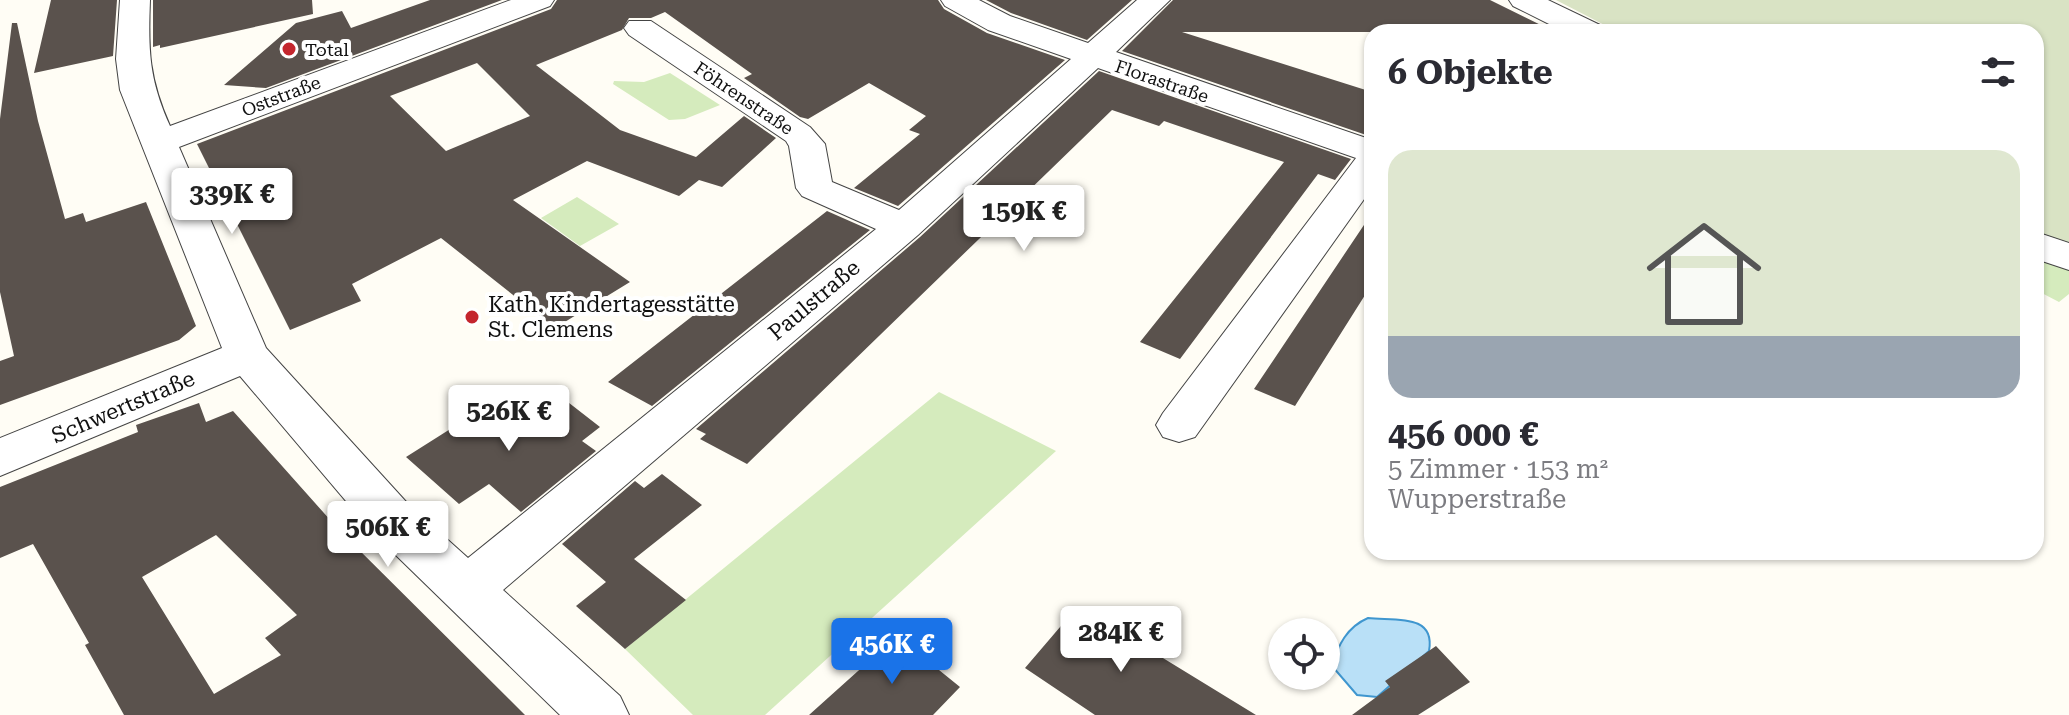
<!DOCTYPE html>
<html lang="de">
<meta charset="utf-8">
<style>
body{margin:0;font-family:"Roboto Serif",serif;background:#f7f7f7;color:#2b2b33;height:100vh;display:flex;flex-direction:column;font-size:30px;white-space:nowrap}
*{box-sizing:border-box;margin:0}
p{font-size:26px;color:#7c7c81}
.icon{flex:none;width:44px;height:44px;fill:none;stroke:currentColor;stroke-width:2;stroke-linecap:round;stroke-linejoin:round}
.map{position:relative;flex:1;overflow:hidden}
.panel{position:absolute;left:1364px;top:24px;width:680px;height:536px;display:flex;flex-direction:column;background:#fff;border-radius:24px;box-shadow:0 2px 6px #0004}
.panel>*{flex:none}
.tools{position:absolute;left:1268px;top:618px;display:grid;gap:16px}
.tools a{display:grid;place-items:center;width:72px;height:72px;border-radius:50%;background:#fff;box-shadow:0 2px 6px #0004;font-size:40px}
.price{position:absolute;translate:-50% -68px;padding:0 18px;border-radius:8px;background:#fff;color:#222;font-size:26px;line-height:52px;filter:drop-shadow(0 2px 4px #0008)}
.price::after{content:'';position:absolute;left:50%;top:48px;width:24px;height:18px;margin-left:-12px;background:inherit;clip-path:polygon(0 0,100% 0,50% 100%)}
.price.current{background:#1a73e8;color:#fff}
ul{padding:0;list-style:none}
li{display:grid;align-content:center;gap:16px;height:424px;padding:0 24px}
li span{display:grid;place-items:center;height:248px;border-radius:24px;color:#555}
li>.icon{margin-inline-start:auto}
span .icon{width:144px;height:144px;fill:#fffc;stroke-width:1}
li b{font-size:34px}
h2{display:flex;justify-content:space-between;align-items:center;height:96px;padding:0 24px;font-size:34px}
.map>svg:first-child{display:block}
.green{fill:#d5ebbd}
.cemetery{fill:#d9e3c4}
.water{fill:#b9e0f7;stroke:#3f96cf;stroke-width:2}
.building{fill:#5a524d;fill-rule:evenodd}
.lines{fill:none;stroke-linecap:round;stroke-linejoin:round}
.minor-casing{stroke:#444;stroke-width:2}
.minor{fill:#fff;fill-rule:evenodd}
.poi-dot{fill:#c4262e;stroke:#fff;stroke-width:3}
.labels{text-anchor:middle;dominant-baseline:central;stroke-width:8;stroke-linejoin:round;paint-order:stroke}
.far-poi-label{font-size:18px;fill:#111;stroke:#fff;text-anchor:start}
.far-street-label{font-size:18px;fill:#111;stroke:#fff}
.street-label{font-size:22px;fill:#111;stroke:#fff}
.poi-label{font-size:22px;fill:#111;stroke:#fff;text-anchor:start}
</style>
<div class="map">
<svg width="2069" height="715" viewBox="0 0 2069 715">
<rect width="100%" height="100%" fill="#fffdf5"/>
<path class="green" d="M 670,73 L 720,105 L 685,119 L 669,120 L 613,84 L 614,81 L 644,82 Z
M 577,197 L 619,224 L 580,246 L 541,218 Z
M 2036,259 L 2069,270 L 2069,294 L 2059,302 L 2036,290 Z
M 939,392 L 1056,451 L 765,715 L 693,715 L 625,649 Z"/>
<path class="cemetery" d="M 1556,0 L 2069,0 L 2069,245 L 2036,231 L 2036,32 L 1618,32 Z"/>
<path class="water" d="M 1368,618 C 1394,621 1436,613 1429,651 L 1377,697 L 1357,695 L 1332,666 C 1338,645 1347,627 1368,618 Z"/>
<path class="building" d="M 51,0 L 117,0 L 113,56 L 34,73 Z
M 153,0 L 312,0 L 313,14 L 160,48 L 160,45 L 153,47 Z
M 430,0 L 502,0 L 266,88 L 224,85 L 296,23 L 342,11 L 351,28 Z
M 557,0 L 938,0 L 944,9 L 987,33 L 1065,60 L 898,206 L 854,188 L 920,134 L 909,130 L 926,116 L 869,83 L 808,119 L 800,117 L 744,78 L 752,74 L 665,12 L 651,18 L 629,18 L 622,30 L 536,65 L 620,130 L 696,157 L 744,116 L 776,138 L 722,187 L 699,180 L 679,196 L 587,161 L 513,200 L 630,282 L 555,328 L 441,238 L 352,284 L 361,301 L 290,330 L 197,144 L 551,9 ZM 477,63 L 530,116 L 446,151 L 390,96 Z
M 986,0 L 1132,0 L 1087,40 L 1011,13 Z
M 1173,0 L 1490,0 L 1555,32 L 1182,32 L 1372,92 L 1372,137 L 1122,51 Z
M 12,23 L 17,23 L 38,121 L 65,219 L 83,213 L 86,222 L 146,202 L 196,326 L 179,340 L 0,405 L 0,361 L 14,356 L 0,292 L 0,119 Z
M 1099,71 L 1351,159 L 1335,180 L 1318,174 L 1180,359 L 1140,342 L 1284,162 L 1164,121 L 1159,126 L 1112,110 L 747,464 L 700,439 L 706,434 L 696,429 L 920,237 Z
M 827,211 L 870,230 L 652,406 L 608,382 Z
M 1372,213 L 1372,284 L 1295,406 L 1254,389 Z
M 555,392 L 600,427 L 582,441 L 596,451 L 521,512 L 489,484 L 459,504 L 406,457 L 474,414 L 496,432 Z
M 199,403 L 206,422 L 233,411 L 340,531 L 525,715 L 124,715 L 85,645 L 89,643 L 33,544 L 0,558 L 0,487 L 138,432 L 136,425 ZM 216,535 L 297,615 L 265,638 L 281,655 L 214,694 L 142,577 Z
M 662,474 L 702,505 L 634,559 L 686,600 L 625,649 L 576,606 L 606,582 L 562,544 L 635,481 L 644,488 Z
M 1078,606 L 1256,715 L 1095,715 L 1025,668 Z
M 897,636 L 960,687 L 933,715 L 809,715 Z
M 1436,646 L 1470,682 L 1418,715 L 1352,715 L 1390,687 L 1385,681 Z"/>
<g class="lines">
<defs>
<path id="minor" d="M 120,0 L 150,0 C 148,51 149,79 170,126 L 511,0 L 554,0 L 550,6 L 179,147 L 266,348 L 409,505 L 468,558 L 876,229 L 802,196 L 796,188 L 789,146 L 786,141 L 629,35 L 624,28 L 629,21 L 651,21 L 810,127 L 825,144 L 832,182 L 899,210 L 1071,59 L 988,30 L 945,6 L 941,0 L 979,0 L 1010,16 L 1088,43 L 1137,0 L 1170,0 L 1116,52 L 1372,140 L 1372,188 L 1195,437 L 1179,442 L 1163,437 L 1156,425 L 1163,413 L 1356,158 L 1098,68 L 918,235 L 503,590 L 620,696 L 629,715 L 560,715 L 373,533 L 240,376 L 0,476 L 0,438 L 222,348 L 120,90 L 116,59 Z
M 1509,0 L 1548,0 L 1600,25 L 1605,32 L 1565,32 L 1513,6 Z
M 2036,232 L 2069,243 L 2069,270 L 2036,259 Z"/>
</defs>
<use href="#minor" class="minor-casing"/>
<use href="#minor" class="minor"/>
</g>
<g class="poi-dot">
<circle cx="289" cy="49" r="8"/>
<circle cx="472" cy="317" r="8"/>
</g>
<g class="labels">
<g class="far-poi-label">
<text x="305" y="49">Total</text>
</g>
<g class="far-street-label">
<text transform="translate(1162 81) rotate(19)">Florastraße</text>
<text transform="translate(281 96) rotate(-21)">Oststraße</text>
<text transform="translate(744 98) rotate(34)">Föhrenstraße</text>
</g>
<g class="street-label">
<text transform="translate(814 300) rotate(-40)">Paulstraße</text>
<text transform="translate(123 407) rotate(-23)">Schwertstraße</text>
</g>
<g class="poi-label">
<text x="488" y="304">Kath. Kindertagesstätte<tspan x="488" dy="25">St. Clemens</tspan></text>
</g>
</g>
</svg>
<div class="tools">
<a><svg class="icon" aria-label="locate" viewBox="0 0 24 24"><circle cx="12" cy="12" r="6"/><path d="M12 2v4M12 18v4M2 12h4M18 12h4"/></svg></a>
</div>
<b class="price" style="left:232px;top:236px">339K €</b>
<b class="price" style="left:1024px;top:253px">159K €</b>
<b class="price" style="left:509px;top:453px">526K €</b>
<b class="price" style="left:388px;top:569px">506K €</b>
<b class="price" style="left:1121px;top:674px">284K €</b>
<b class="price current" style="left:892px;top:686px">456K €</b>
<section class="panel">
<h2>6 Objekte<svg class="icon" aria-label="filters" viewBox="0 0 24 24"><path d="M4 7h16M4 17h16"/><circle cx="9" cy="7" r="2"/><circle cx="15" cy="17" r="2"/></svg></h2>
<ul>
<li><span style="background:linear-gradient(#dfe7d0 75%,#9aa5b1 0)"><svg class="icon" aria-label="home" viewBox="0 0 24 24"><path d="M3 11l9-7 9 7M6 9v11h12V9"/></svg></span><div><b>456 000 €</b><p>5 Zimmer · 153 m²</p><p>Wupperstraße</p></div></li>
</ul>
</section>
</div>
